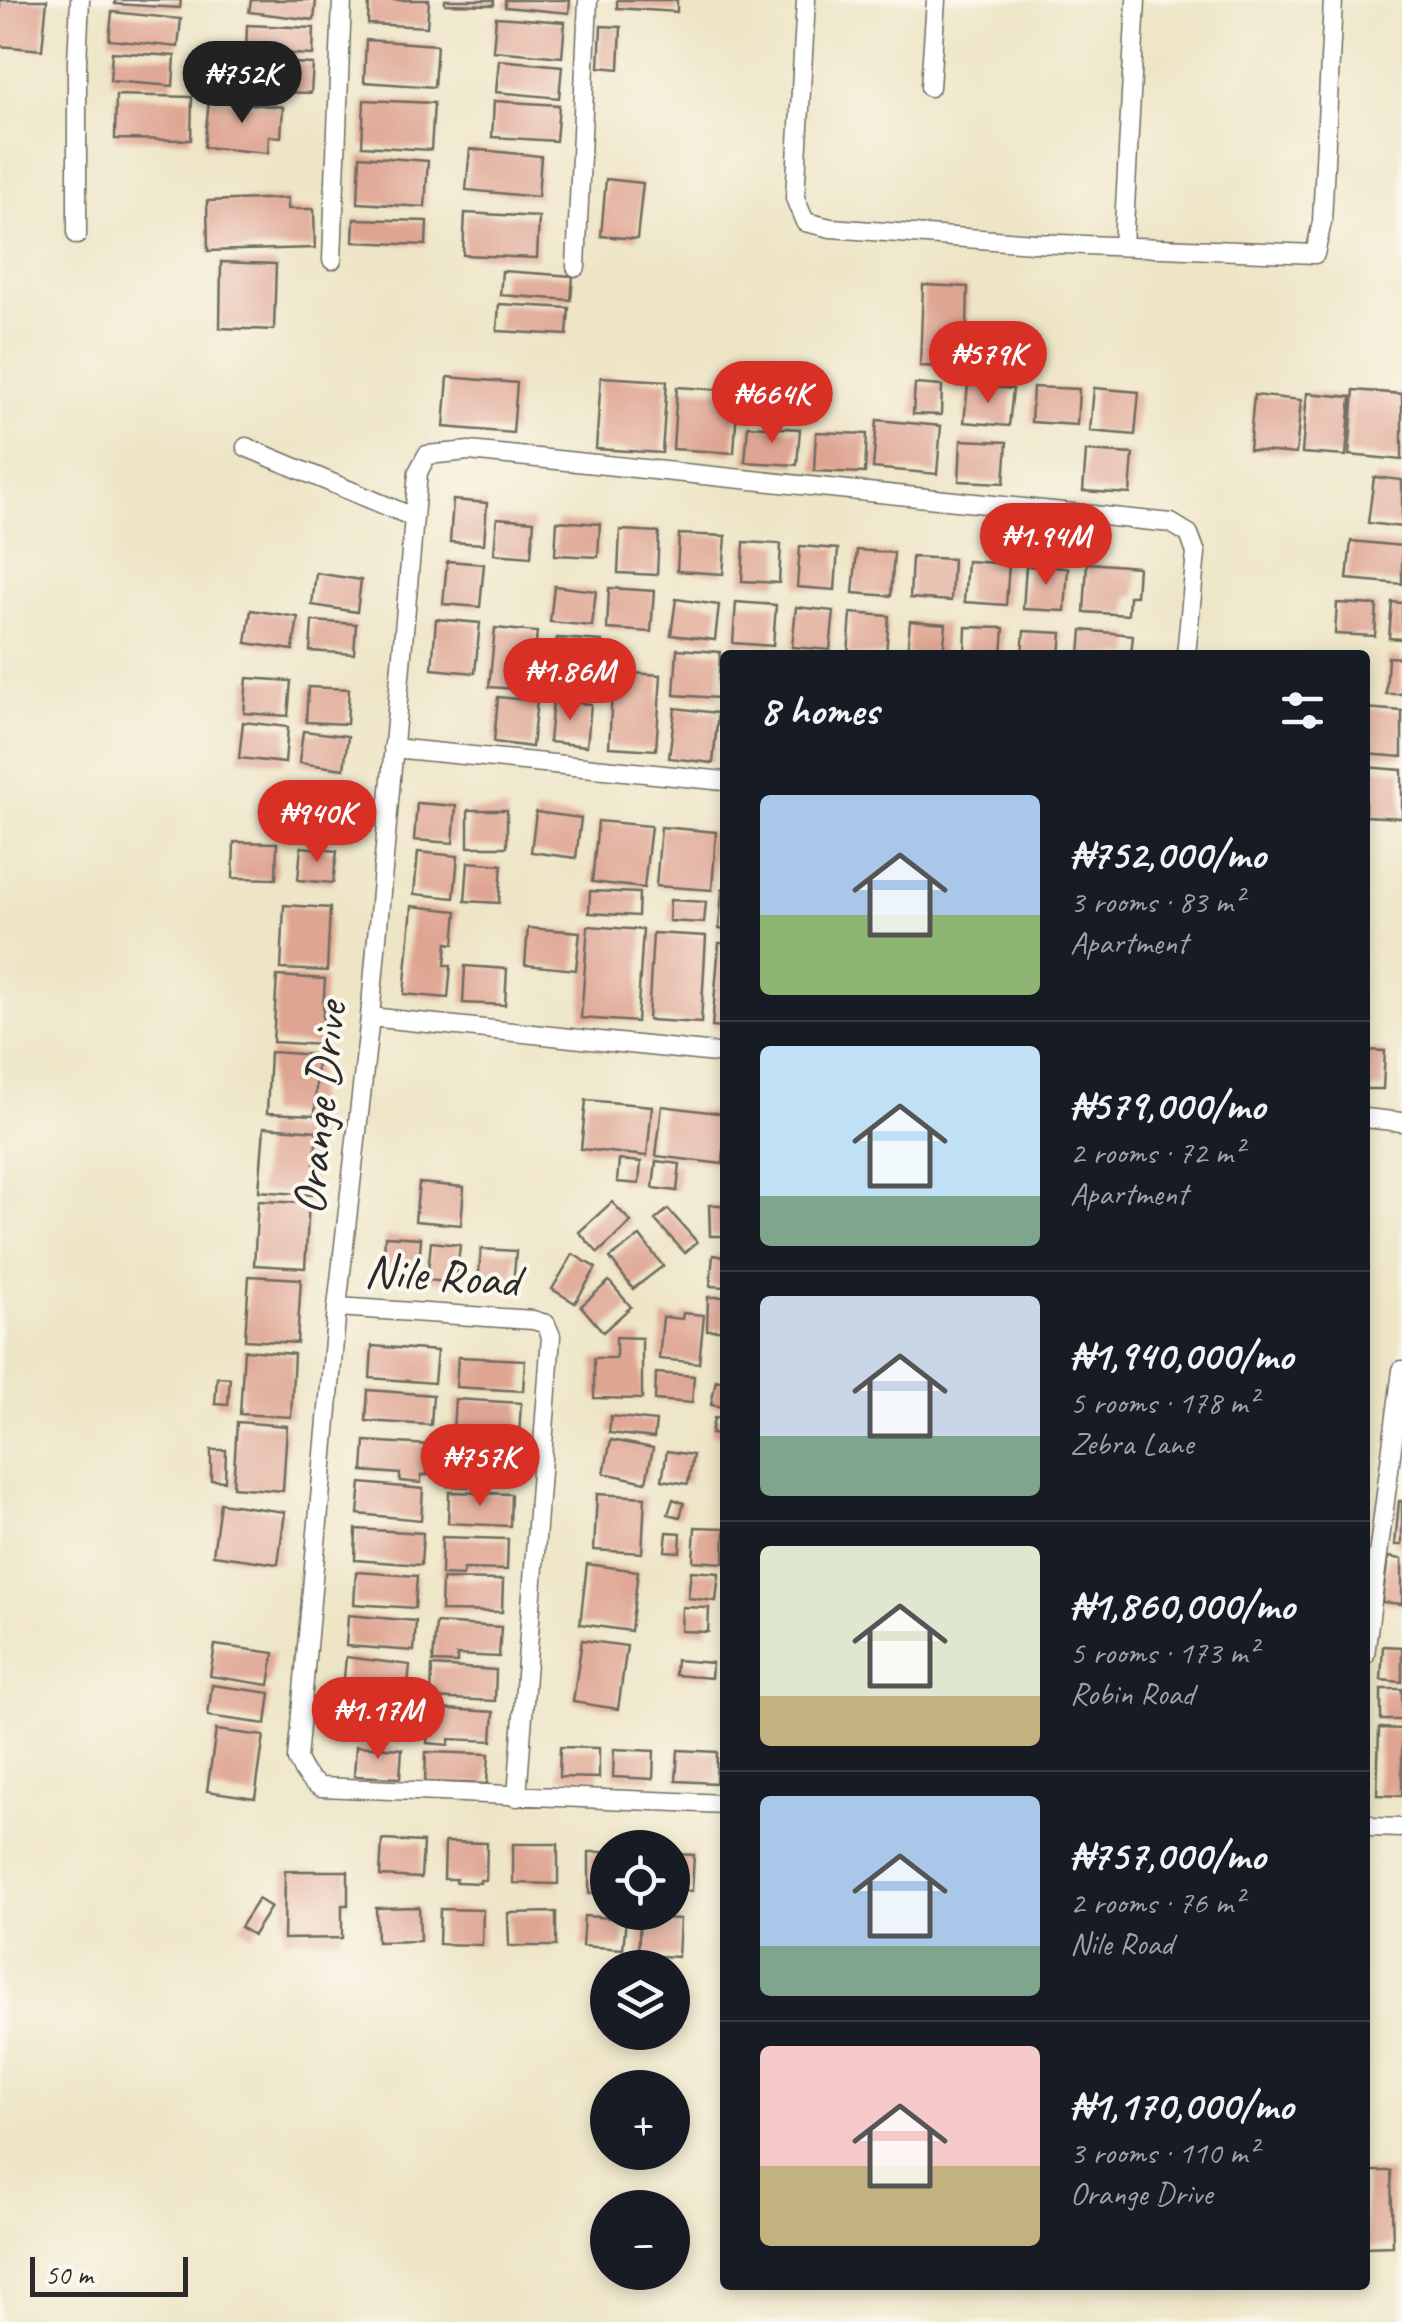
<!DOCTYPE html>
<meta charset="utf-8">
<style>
body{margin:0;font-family:Caveat,sans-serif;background:#242831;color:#f1f3f6;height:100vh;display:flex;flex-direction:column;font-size:38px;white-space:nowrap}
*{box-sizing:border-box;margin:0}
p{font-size:32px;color:#9ea1a6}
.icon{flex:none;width:55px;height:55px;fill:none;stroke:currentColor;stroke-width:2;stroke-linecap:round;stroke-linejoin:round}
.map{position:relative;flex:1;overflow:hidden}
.side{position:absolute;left:720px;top:650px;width:650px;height:1640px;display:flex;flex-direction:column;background:#171b24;border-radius:10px;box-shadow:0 5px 15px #0003}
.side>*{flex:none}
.fabs{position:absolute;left:590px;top:1830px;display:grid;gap:20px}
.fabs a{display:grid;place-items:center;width:100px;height:100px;border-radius:50%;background:#171b24;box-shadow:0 5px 15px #0003;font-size:50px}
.scale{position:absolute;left:30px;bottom:25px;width:158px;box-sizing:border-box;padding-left:10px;border:5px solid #2b2b2b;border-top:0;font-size:28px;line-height:35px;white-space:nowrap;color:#2b2b2b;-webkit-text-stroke:8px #fbf7ec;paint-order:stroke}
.price{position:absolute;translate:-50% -85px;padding:0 22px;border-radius:35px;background:#d93025;color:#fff;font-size:32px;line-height:65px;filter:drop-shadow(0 2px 5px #0008)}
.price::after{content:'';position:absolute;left:50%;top:60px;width:30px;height:22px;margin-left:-15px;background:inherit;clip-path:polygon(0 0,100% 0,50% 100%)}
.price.current{background:#222;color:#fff}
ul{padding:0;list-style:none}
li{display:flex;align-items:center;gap:30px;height:250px;padding:0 40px}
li+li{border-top:2px solid #363941}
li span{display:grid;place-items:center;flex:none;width:280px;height:200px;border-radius:10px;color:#555}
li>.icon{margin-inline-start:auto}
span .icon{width:120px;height:120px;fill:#fffc;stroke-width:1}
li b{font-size:42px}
h2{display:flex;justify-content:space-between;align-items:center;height:120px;padding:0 40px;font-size:42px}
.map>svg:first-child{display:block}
.building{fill:#dfa593}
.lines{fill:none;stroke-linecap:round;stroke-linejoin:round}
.minor-casing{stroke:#6f6c61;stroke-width:21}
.minor{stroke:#fff;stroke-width:18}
.labels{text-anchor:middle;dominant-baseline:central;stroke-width:8;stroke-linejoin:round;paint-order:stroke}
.street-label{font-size:48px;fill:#2b2b2b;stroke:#fbf7ec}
</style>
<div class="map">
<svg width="1402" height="2322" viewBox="0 0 1402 2322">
<rect width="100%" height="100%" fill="#fbf7ec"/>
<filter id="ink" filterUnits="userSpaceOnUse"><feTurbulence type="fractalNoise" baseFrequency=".01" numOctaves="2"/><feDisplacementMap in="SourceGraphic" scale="20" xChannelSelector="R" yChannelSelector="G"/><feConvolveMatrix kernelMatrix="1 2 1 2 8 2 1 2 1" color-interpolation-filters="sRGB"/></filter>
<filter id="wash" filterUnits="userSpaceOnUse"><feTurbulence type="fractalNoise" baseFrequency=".0048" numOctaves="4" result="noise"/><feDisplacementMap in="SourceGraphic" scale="40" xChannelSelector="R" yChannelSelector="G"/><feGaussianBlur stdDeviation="2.25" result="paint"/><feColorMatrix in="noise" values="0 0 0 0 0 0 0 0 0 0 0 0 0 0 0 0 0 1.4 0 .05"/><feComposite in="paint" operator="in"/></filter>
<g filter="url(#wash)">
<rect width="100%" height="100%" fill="#eee5c6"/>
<g id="blocks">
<path class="building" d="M 0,0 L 47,0 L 42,50 L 0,46 Z
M 115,0 L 181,0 L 180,8 L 115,4 Z
M 251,0 L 316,0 L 314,20 L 249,12 Z
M 369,0 L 429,0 L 427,27 L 368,24 Z
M 445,0 L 494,0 L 494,5 L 445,4 Z
M 505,0 L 570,0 L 569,13 L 505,7 Z
M 617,0 L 677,0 L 677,12 L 617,8 Z
M 112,12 L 181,19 L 178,47 L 109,40 Z
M 496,17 L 565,22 L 562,57 L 493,51 Z
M 247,25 L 314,28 L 313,55 L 246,52 Z
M 601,26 L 621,27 L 619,69 L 599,67 Z
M 366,40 L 437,45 L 434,87 L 364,82 Z
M 112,52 L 175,56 L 173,86 L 110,81 Z
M 499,60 L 562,66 L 559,98 L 496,92 Z
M 245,61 L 313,64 L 311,93 L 244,91 Z
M 116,95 L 192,97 L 191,140 L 115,139 Z
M 209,100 L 283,107 L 281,137 L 269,136 L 268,153 L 204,147 Z
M 364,100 L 434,103 L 431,150 L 362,146 Z
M 494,101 L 559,105 L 556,141 L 492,137 Z
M 470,149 L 541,156 L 538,197 L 466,190 Z
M 360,156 L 428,161 L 425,207 L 358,203 Z
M 606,179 L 643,183 L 637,239 L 601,236 Z
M 288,198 L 288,209 L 314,209 L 315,248 L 208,251 L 207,201 Z
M 465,213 L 539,217 L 537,258 L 463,255 Z
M 354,219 L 427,221 L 426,245 L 353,242 Z
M 221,262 L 276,264 L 274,330 L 220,328 Z
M 502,271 L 573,276 L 571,300 L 500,295 Z
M 923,285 L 968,287 L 966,368 L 920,366 Z
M 499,304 L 569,308 L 567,335 L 497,331 Z
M 448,377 L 517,383 L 513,433 L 444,427 Z
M 601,377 L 667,381 L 662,453 L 596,449 Z
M 915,384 L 942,386 L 941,415 L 913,414 Z
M 968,385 L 1013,389 L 1009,426 L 964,422 Z
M 677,387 L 738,391 L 734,453 L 673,449 Z
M 1033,387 L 1079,389 L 1077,425 L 1031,422 Z
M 1094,388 L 1139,392 L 1135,435 L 1090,431 Z
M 1354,390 L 1402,394 L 1402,460 L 1349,455 Z
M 1307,393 L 1351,397 L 1346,456 L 1302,453 Z
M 1254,395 L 1301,400 L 1296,454 L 1249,450 Z
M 877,420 L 941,426 L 937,474 L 873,468 Z
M 748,426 L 800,429 L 797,465 L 745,462 Z
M 816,432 L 867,434 L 865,473 L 814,471 Z
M 961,440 L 1007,442 L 1004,483 L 959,481 Z
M 1086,451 L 1133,454 L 1130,494 L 1083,491 Z
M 1374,477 L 1402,480 L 1402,527 L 1368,523 Z
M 453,500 L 487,503 L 484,544 L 450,542 Z
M 497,518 L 534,521 L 531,557 L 494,554 Z
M 557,521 L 600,524 L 598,557 L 555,555 Z
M 620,530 L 659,532 L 657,575 L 618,573 Z
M 679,534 L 726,536 L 723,574 L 677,571 Z
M 1351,541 L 1402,546 L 1402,584 L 1347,579 Z
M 744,542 L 781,544 L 779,583 L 742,581 Z
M 800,546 L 838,549 L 835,590 L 797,587 Z
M 857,550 L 894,553 L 891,596 L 853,593 Z
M 912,557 L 953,559 L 951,601 L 910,598 Z
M 447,561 L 484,564 L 480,607 L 443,604 Z
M 967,561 L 1009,564 L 1006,605 L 964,602 Z
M 1087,563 L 1138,567 L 1136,596 L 1129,596 L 1128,615 L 1084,612 Z
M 1026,566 L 1068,568 L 1065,611 L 1023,609 Z
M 316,573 L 361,580 L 357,612 L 312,605 Z
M 554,586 L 596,591 L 592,626 L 550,622 Z
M 609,588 L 654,591 L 651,632 L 607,629 Z
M 676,599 L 719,605 L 715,640 L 671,635 Z
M 736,602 L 776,605 L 773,646 L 733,643 Z
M 1392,602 L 1402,603 L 1402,639 L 1389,638 Z
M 1337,603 L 1377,605 L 1375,636 L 1335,634 Z
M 796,607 L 834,611 L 830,650 L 792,647 Z
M 251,610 L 298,617 L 293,650 L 246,643 Z
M 851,613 L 889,616 L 886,655 L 848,655 Z
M 436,619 L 480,623 L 475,673 L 432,669 Z
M 312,621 L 356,624 L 354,654 L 310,651 Z
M 910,621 L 946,624 L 943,655 L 907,655 Z
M 966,627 L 1004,628 L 1002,655 L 965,655 Z
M 495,628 L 537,632 L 531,690 L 489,687 Z
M 1082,630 L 1133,635 L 1131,655 L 1080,655 Z
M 1024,631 L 1062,633 L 1060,655 L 1022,655 Z
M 557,638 L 602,641 L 600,680 L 555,677 Z
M 677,649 L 720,652 L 718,698 L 674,695 Z
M 1388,657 L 1402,658 L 1402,694 L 1386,694 Z
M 613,672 L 661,675 L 656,750 L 609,747 Z
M 247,678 L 291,681 L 288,716 L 244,713 Z
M 308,687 L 349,689 L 347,724 L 306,722 Z
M 498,697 L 537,701 L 532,747 L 494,742 Z
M 553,700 L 591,704 L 587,746 L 549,742 Z
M 675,708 L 718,713 L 713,763 L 669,758 Z
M 1365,708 L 1402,711 L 1402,757 L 1365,754 Z
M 243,722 L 288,727 L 285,763 L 239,758 Z
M 303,731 L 348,736 L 344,769 L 299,763 Z
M 1365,767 L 1402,770 L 1402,818 L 1365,816 Z
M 299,798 L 344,801 L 341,837 L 296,833 Z
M 417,803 L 456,806 L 453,843 L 414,840 Z
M 468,810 L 507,810 L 507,847 L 468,847 Z
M 536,812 L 581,818 L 576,858 L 531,852 Z
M 598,821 L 651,826 L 644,888 L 592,882 Z
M 661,827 L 716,832 L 712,890 L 656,886 Z
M 234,842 L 277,843 L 276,879 L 233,878 Z
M 301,847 L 337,851 L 333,883 L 298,880 Z
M 418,852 L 458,856 L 454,898 L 414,894 Z
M 468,862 L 502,865 L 499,903 L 465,901 Z
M 722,889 L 725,889 L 725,930 L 719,929 Z
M 590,891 L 639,893 L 638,916 L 589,913 Z
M 670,900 L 706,902 L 704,923 L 669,921 Z
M 284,905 L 330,908 L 327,971 L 281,969 Z
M 412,906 L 457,911 L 454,944 L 447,943 L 445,965 L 451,965 L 448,998 L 404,994 Z
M 588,926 L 643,930 L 637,1022 L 581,1018 Z
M 528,928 L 580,932 L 576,970 L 525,965 Z
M 653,933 L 706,936 L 701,1023 L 648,1020 Z
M 719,943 L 725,943 L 725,1028 L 712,1027 Z
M 465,966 L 507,969 L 505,1005 L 463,1003 Z
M 277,976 L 325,979 L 321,1045 L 273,1042 Z
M 1365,1050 L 1385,1051 L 1383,1089 L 1365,1089 Z
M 270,1052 L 317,1055 L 315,1115 L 267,1113 Z
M 586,1100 L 652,1106 L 647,1156 L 581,1149 Z
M 662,1106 L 725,1114 L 723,1164 L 656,1156 Z
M 264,1127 L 317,1131 L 312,1195 L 259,1191 Z
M 619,1160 L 641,1162 L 639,1184 L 617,1182 Z
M 656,1161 L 680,1164 L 677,1191 L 653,1188 Z
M 419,1183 L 464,1187 L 461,1225 L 415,1221 Z
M 258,1201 L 309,1203 L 305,1268 L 254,1265 Z
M 612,1202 L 631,1222 L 598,1253 L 579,1232 Z
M 709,1205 L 722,1205 L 724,1236 L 710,1236 Z
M 668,1209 L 697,1242 L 685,1253 L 655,1220 Z
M 385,1236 L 421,1238 L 418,1278 L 383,1276 Z
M 640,1236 L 663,1266 L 633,1289 L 610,1258 Z
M 431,1242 L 460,1245 L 456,1283 L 427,1280 Z
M 481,1249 L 516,1251 L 513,1286 L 478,1284 Z
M 573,1254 L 596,1268 L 575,1303 L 552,1289 Z
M 713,1255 L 725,1257 L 725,1287 L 710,1286 Z
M 249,1276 L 301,1279 L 297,1343 L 245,1340 Z
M 609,1281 L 631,1307 L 603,1332 L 581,1306 Z
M 708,1297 L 725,1297 L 725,1330 L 707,1330 Z
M 683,1313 L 704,1315 L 699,1363 L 659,1359 L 663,1317 L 682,1319 Z
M 616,1337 L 642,1338 L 642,1399 L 594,1398 L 594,1358 L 616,1358 Z
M 372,1346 L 437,1351 L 434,1383 L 370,1378 Z
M 244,1350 L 294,1354 L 291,1417 L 240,1414 Z
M 458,1357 L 525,1360 L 523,1391 L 456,1387 Z
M 656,1373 L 694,1376 L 692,1403 L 655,1400 Z
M 217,1377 L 230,1378 L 228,1405 L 215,1404 Z
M 716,1380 L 725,1382 L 725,1407 L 711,1405 Z
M 368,1390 L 433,1395 L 431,1425 L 366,1421 Z
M 455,1399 L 521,1403 L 519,1436 L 453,1431 Z
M 611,1416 L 656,1421 L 654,1438 L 609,1433 Z
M 714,1418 L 725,1419 L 725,1436 L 711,1434 Z
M 237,1422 L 287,1426 L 283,1491 L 233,1487 Z
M 611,1440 L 653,1448 L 646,1482 L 604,1473 Z
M 365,1441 L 429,1445 L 427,1475 L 421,1475 L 421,1483 L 400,1481 L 400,1474 L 363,1471 Z
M 450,1447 L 516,1452 L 515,1480 L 472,1477 L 472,1487 L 447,1486 Z
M 211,1450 L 226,1450 L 225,1481 L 211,1480 Z
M 667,1451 L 693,1455 L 688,1484 L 662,1480 Z
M 361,1483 L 423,1489 L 421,1520 L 358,1514 Z
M 449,1492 L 511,1494 L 510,1526 L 448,1523 Z
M 597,1494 L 645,1497 L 642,1553 L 594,1550 Z
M 673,1499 L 684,1503 L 680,1517 L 668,1514 Z
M 1399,1501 L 1402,1501 L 1402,1545 L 1395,1545 Z
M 220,1503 L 285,1512 L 278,1564 L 213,1555 Z
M 695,1527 L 725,1528 L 724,1563 L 693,1561 Z
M 356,1529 L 423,1533 L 421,1565 L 355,1560 Z
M 667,1532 L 681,1533 L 680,1552 L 665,1551 Z
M 442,1537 L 508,1539 L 507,1570 L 463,1569 L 463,1576 L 441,1575 Z
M 1388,1557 L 1402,1559 L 1402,1604 L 1382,1602 Z
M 587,1564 L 638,1571 L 631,1631 L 580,1624 Z
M 691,1571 L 719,1573 L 716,1601 L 688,1598 Z
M 356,1572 L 417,1576 L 415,1608 L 354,1604 Z
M 442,1579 L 503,1580 L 502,1612 L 441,1611 Z
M 682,1607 L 709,1608 L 708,1632 L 681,1631 Z
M 348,1615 L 416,1621 L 414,1651 L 346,1646 Z
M 436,1623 L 501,1627 L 499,1657 L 457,1655 L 457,1663 L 433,1662 Z
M 582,1640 L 627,1646 L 618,1709 L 573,1702 Z
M 215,1645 L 274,1653 L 269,1685 L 210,1676 Z
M 1383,1646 L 1402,1647 L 1402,1682 L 1381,1680 Z
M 346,1657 L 410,1665 L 407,1695 L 343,1688 Z
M 676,1660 L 712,1663 L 711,1678 L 675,1675 Z
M 432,1666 L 496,1670 L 495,1701 L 431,1698 Z
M 212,1685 L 270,1693 L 266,1724 L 208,1716 Z
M 1381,1689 L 1402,1689 L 1402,1720 L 1381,1720 Z
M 342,1701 L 409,1704 L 407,1735 L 340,1733 Z
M 429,1708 L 494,1712 L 492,1741 L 449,1739 L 449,1745 L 427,1743 Z
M 1379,1728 L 1402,1729 L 1402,1796 L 1377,1795 Z
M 216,1730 L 264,1736 L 255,1798 L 207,1791 Z
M 356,1746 L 402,1749 L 400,1778 L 354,1776 Z
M 560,1747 L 599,1748 L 599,1778 L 559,1777 Z
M 614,1749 L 654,1751 L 653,1779 L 613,1777 Z
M 678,1750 L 717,1752 L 716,1783 L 676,1781 Z
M 426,1752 L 489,1754 L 487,1784 L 425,1782 Z
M 382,1840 L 423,1842 L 421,1878 L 380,1876 Z
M 445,1842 L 487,1843 L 486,1880 L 480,1880 L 480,1883 L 456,1882 L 456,1879 L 444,1879 Z
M 513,1844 L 558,1844 L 558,1884 L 513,1883 Z
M 589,1852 L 608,1852 L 608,1893 L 589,1894 Z
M 672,1854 L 694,1855 L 692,1891 L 672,1890 Z
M 285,1871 L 348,1871 L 348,1905 L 342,1905 L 342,1938 L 284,1939 Z
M 258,1899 L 271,1907 L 253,1935 L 240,1927 Z
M 419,1907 L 420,1941 L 377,1942 L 376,1908 Z
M 440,1909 L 483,1910 L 482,1945 L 439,1944 Z
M 556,1912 L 556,1946 L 509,1946 L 508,1913 Z
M 584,1916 L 626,1919 L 623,1949 L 582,1946 Z
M 640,1917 L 680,1919 L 678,1957 L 638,1955 Z
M 1365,2171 L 1391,2171 L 1393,2246 L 1365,2247 Z"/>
</g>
</g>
<g filter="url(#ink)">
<use href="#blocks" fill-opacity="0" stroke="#6f6c61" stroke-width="2.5"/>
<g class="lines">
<defs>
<path id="minor" d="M 806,0 L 795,198 L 805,222 L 831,228 L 1034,243 L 1315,254 L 1322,222 L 1333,0
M 930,87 L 936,0
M 77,235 L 77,62 L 80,0
M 1123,246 L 1136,0
M 332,260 L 342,0
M 576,267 L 588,0
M 246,447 L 413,517
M 393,748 L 725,781
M 370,1017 L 725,1054
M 1365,1118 L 1402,1122
M 337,1307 L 533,1320 L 546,1324 L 551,1336 L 517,1797
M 1365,1655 L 1402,1370
M 725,1804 L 321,1787 C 308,1781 303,1772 297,1759 L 337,1307 L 370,1017 L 418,472 L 427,455 L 469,451 L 1171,523 L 1189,534 L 1196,553 L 1186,655
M 1365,1822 L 1371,1827 L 1402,1828"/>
</defs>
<use href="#minor" class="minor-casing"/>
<use href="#minor" class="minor"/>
</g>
</g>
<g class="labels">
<g class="street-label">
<text transform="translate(319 1108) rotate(-84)">Orange Drive</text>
<text transform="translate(442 1275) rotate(4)">Nile Road</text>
</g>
</g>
</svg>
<div class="fabs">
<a><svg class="icon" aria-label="locate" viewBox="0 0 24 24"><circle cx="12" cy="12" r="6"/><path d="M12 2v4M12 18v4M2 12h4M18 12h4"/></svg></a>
<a><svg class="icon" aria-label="layers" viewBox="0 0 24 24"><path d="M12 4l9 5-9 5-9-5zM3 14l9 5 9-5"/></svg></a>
<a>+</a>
<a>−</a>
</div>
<div class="scale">50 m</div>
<b class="price current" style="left:242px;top:126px">₦752K</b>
<b class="price" style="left:988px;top:406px">₦579K</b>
<b class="price" style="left:772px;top:446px">₦664K</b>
<b class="price" style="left:1046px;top:588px">₦1.94M</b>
<b class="price" style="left:570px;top:723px">₦1.86M</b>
<b class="price" style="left:317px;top:865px">₦940K</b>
<b class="price" style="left:480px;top:1509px">₦757K</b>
<b class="price" style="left:378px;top:1762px">₦1.17M</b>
<section class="side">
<h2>8 homes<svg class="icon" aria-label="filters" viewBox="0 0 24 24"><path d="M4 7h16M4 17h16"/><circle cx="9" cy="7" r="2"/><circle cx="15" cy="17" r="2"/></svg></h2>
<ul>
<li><span style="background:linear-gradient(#a9c7e8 60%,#8fb573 0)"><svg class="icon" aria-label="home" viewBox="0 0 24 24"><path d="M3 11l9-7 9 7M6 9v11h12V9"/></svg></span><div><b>₦752,000/mo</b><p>3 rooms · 83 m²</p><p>Apartment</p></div></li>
<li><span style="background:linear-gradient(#bfe0f5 75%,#7fa58c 0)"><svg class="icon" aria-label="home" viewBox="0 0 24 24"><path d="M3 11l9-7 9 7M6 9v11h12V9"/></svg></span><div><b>₦579,000/mo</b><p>2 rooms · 72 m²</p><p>Apartment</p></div></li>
<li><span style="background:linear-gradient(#c9d6e8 70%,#7fa58c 0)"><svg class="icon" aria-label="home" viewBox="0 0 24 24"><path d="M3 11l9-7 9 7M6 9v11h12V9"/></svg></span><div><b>₦1,940,000/mo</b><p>5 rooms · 178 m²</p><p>Zebra Lane</p></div></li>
<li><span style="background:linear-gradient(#dfe7d0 75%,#c2b280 0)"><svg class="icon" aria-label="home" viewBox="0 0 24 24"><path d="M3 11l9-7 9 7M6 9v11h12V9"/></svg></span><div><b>₦1,860,000/mo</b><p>5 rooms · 173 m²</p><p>Robin Road</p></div></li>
<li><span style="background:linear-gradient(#a9c7e8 75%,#7fa58c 0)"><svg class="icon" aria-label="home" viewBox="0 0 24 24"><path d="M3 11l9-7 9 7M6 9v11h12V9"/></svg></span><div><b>₦757,000/mo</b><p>2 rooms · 76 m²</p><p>Nile Road</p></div></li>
<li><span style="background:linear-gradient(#f6c9c9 60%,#c2b280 0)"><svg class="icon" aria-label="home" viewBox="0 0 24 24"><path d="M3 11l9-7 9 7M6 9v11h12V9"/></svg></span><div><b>₦1,170,000/mo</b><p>3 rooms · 110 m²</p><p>Orange Drive</p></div></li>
</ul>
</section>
</div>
